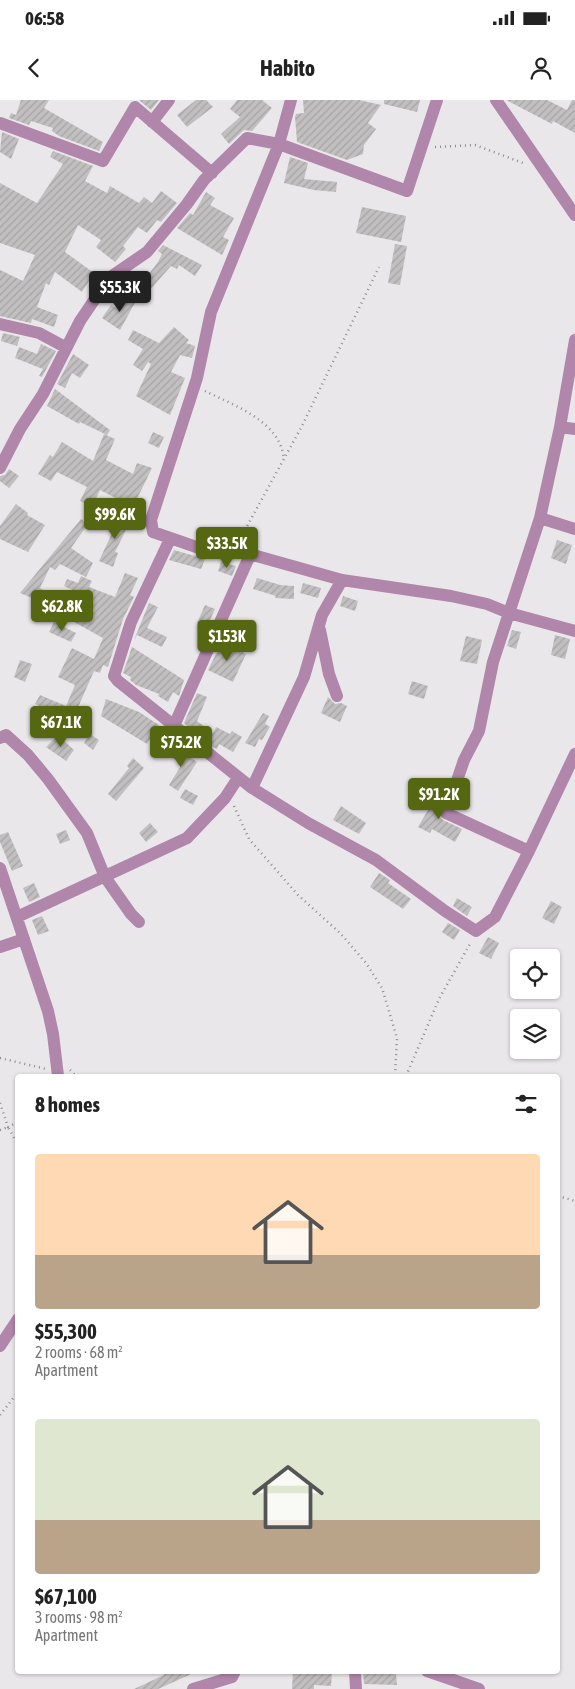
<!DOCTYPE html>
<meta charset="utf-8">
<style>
body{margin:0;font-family:"Asap Condensed",sans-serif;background:#f6f6f6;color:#222;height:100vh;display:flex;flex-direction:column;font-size:19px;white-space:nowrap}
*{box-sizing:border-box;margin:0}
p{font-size:16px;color:#767676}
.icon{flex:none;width:28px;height:28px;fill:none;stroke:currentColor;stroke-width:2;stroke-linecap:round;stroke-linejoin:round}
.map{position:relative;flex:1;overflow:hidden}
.panel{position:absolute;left:15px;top:974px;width:545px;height:600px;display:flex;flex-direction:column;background:#fff;border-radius:5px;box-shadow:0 1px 4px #0004}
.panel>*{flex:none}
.buttons{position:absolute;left:510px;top:849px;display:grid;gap:10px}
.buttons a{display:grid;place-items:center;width:50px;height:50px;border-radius:5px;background:#fff;box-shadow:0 1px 4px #0004;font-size:25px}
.price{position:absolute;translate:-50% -42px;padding:0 11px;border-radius:5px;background:#566711;color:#fff;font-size:16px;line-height:32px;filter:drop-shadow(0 1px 2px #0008)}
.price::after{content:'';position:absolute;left:50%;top:30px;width:15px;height:11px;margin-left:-8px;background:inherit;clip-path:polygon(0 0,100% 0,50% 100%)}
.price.current{background:#222;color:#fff}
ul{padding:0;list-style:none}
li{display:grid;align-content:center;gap:10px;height:265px;padding:0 20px}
li span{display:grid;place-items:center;height:155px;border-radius:5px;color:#555}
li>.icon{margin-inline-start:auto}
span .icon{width:90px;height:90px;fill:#fffc;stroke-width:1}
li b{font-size:21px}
h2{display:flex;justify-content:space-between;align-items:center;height:60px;padding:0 20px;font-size:21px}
.status{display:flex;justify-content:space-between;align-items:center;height:35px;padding:0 25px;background:#fff;direction:ltr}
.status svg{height:14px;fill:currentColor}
header{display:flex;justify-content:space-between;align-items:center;height:65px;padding:0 20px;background:#fff;font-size:22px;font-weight:700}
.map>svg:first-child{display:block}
.building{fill:url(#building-hatch)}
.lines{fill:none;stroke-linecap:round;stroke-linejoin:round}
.path{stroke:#8e8c8e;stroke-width:2.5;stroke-dasharray:1 4;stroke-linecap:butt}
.minor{stroke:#b086aa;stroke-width:12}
</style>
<div class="status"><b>06:58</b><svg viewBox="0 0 49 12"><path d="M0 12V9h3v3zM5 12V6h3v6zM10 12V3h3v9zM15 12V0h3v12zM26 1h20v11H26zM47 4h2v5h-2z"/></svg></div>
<header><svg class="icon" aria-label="back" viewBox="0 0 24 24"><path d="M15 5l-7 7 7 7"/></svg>Habito<svg class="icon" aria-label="person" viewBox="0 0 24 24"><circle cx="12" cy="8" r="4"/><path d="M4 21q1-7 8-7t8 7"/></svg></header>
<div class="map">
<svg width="575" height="1589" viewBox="0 0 575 1589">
<defs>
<pattern id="building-hatch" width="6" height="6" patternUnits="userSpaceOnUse" patternTransform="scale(1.25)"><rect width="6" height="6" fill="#c2bfc1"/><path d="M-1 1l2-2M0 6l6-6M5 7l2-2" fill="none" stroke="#a6a4a5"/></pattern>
</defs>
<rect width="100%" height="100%" fill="#eae7ea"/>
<path class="building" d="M 21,0 L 49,0 L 44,8 L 103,42 L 99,51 L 59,36 L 52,31 L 53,28 L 31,21 L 29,25 L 9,18 L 11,13 L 16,15 Z
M 139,0 L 159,0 L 151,10 Z
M 196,0 L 206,0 L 213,7 L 187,27 L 177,15 Z
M 237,0 L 262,0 L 272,8 L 252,31 L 244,30 L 229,44 L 221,34 L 240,17 L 230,9 Z
M 303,0 L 359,0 L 381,5 L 368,23 L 376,29 L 364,45 L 363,54 L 347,60 L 297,42 L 295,17 L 296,14 L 304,13 Z
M 384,0 L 420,0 L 417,12 L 384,4 Z
M 506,0 L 547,0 L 567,10 L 572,0 L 575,0 L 575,33 L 553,21 L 552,24 Z
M 2,32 L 19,39 L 11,59 L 0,52 Z
M 53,51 L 93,66 L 85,81 L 107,93 L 110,86 L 139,103 L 144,97 L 152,103 L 161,91 L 177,103 L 161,122 L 157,120 L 147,133 L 138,127 L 123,146 L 126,149 L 115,162 L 96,147 L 101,140 L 78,125 L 65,152 L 94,173 L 82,192 L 55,172 L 49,185 L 46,183 L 37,207 L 58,215 L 54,227 L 32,219 L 31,223 L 0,216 L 0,170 L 23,181 L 35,155 L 0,143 L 0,83 L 37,103 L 63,64 L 50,57 Z
M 290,57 L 308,63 L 304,79 L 337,82 L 336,92 L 314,90 L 284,83 Z
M 206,92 L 215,98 L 210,105 L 234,118 L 223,137 L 229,140 L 222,155 L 177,128 L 190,113 L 193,115 Z
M 362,107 L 406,116 L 401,142 L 356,133 Z
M 395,144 L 407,146 L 400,185 L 388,183 Z
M 163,145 L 202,165 L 195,176 L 179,165 L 177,169 L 171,166 L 149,191 L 141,184 L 158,162 L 162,154 L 158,151 Z
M 126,195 L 136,201 L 120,230 L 102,218 L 111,205 L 118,209 Z
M 174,227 L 189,240 L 186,243 L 195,246 L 192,258 L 180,255 L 171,272 L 185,278 L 170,315 L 136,296 L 151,264 L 148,262 L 142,271 L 133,265 L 143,249 L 128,240 L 133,230 L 159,243 Z
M 3,233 L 20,237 L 17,246 L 1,241 Z
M 41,244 L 56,251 L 42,277 L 39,276 L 43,269 L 15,258 L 19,247 L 37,254 Z
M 73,254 L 89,265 L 80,278 L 72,273 L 65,288 L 57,284 Z
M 55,289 L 110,330 L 107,335 L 80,322 L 79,324 L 47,306 Z
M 153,332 L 164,337 L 159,348 L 148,343 Z
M 104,334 L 115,339 L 106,360 L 133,374 L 137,363 L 152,368 L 133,407 L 100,390 L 92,407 L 80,401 L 87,387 L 57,372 L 51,381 L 38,374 L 50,355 L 53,357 L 62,342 L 93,361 Z
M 9,369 L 19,376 L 9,388 L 0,381 L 0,376 L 5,375 Z
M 16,404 L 28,413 L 27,415 L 45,425 L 28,452 L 0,439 L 0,426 Z
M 122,412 L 132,418 L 115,452 L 118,453 L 113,467 L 99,461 Z
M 81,419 L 88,424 L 71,448 L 93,463 L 86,477 L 60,464 L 55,470 L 50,467 L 40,488 L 53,497 L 49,505 L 20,493 Z
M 557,440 L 572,445 L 566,464 L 551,458 Z
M 174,450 L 205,459 L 201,469 L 169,460 Z
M 221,462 L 236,466 L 232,476 L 218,471 Z
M 125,473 L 138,478 L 130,495 L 134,497 L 123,519 L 108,567 L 103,565 L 100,573 L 94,571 L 72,621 L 35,604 L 40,595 L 66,606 L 75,585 L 58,577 L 72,548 L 94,559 L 103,538 L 74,522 L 85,496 L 64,486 L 67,479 L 78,483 L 81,476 L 92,481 L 89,487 L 115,497 Z
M 257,478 L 280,485 L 294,486 L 294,499 L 275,498 L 276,496 L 253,489 Z
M 303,483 L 321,488 L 318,498 L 300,493 Z
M 343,496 L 358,501 L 355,511 L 340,506 Z
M 149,503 L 158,507 L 147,528 L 167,537 L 162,547 L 137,535 L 134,540 Z
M 205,505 L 215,509 L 207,527 L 197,523 Z
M 54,522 L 76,533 L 71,542 L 49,532 Z
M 512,530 L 521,532 L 516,549 L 507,546 Z
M 555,535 L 570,539 L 565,559 L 551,555 Z
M 466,536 L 482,540 L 477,564 L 460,561 Z
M 222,542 L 246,554 L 233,582 L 208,570 Z
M 132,547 L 184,580 L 179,596 L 173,592 L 168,602 L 158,596 L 159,594 L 136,585 L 130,580 L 131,577 L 123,573 Z
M 20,560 L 32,564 L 25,582 L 14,577 Z
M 412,581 L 428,586 L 424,599 L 408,594 Z
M 197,593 L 207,597 L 197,621 L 213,633 L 216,627 L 230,634 L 232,631 L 242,637 L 233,652 L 219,644 L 217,649 L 213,647 L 184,623 Z
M 328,597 L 335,604 L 341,603 L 347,606 L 340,622 L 321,613 Z
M 106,599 L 139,612 L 159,625 L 147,644 L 101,616 Z
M 263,613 L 269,616 L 265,624 L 270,627 L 262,640 L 259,639 L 255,647 L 245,643 Z
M 90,634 L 99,640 L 93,650 L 84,643 Z
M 58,635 L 74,650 L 66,661 L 46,647 Z
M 173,646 L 197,662 L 178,691 L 169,685 L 182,664 L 167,654 Z
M 133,658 L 144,668 L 116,701 L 108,694 L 129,668 L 127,666 Z
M 442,686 L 446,688 L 438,715 L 443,720 L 462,729 L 455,742 L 432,729 L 430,733 L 418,727 Z
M 185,689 L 198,696 L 193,705 L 180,698 Z
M 341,706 L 366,723 L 359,734 L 333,720 Z
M 150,723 L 158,732 L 146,742 L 139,733 Z
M 66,730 L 70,740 L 60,744 L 56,734 Z
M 8,732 L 23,766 L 12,771 L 0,742 L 0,735 Z
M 379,773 L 390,780 L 388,783 L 411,799 L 403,809 L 370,787 Z
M 34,783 L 40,797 L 29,802 L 23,788 Z
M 457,798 L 472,807 L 467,816 L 453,806 Z
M 551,801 L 562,807 L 554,824 L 542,818 Z
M 42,816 L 49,831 L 38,835 L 32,820 Z
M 448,823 L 460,830 L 454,840 L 442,832 Z
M 488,837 L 499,843 L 491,859 L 479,853 Z
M 163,1571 L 198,1571 L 158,1589 L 134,1589 L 164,1575 Z
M 293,1571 L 332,1572 L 331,1586 L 314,1585 L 314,1589 L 292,1589 Z
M 363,1573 L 396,1574 L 397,1585 L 364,1584 Z"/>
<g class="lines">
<path class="path" d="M 435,47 L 475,45 L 523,63
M 205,291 C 235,306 280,321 284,359
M 240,439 L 302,326 L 379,167
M 234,706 L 249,739 L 298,795 L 341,834 L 366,863 L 382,888 L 397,938 L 395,976
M 0,958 L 46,969
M 70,970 L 76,976
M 406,976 L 439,899 L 471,842
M 0,1003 L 8,1027 L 18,1022
M 0,1030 L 8,1027 L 18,1045
M 558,1096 L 575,1101
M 0,1315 L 18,1292"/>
<path class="minor" d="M 291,0 L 279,44 L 407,91 L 437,0
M 496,0 L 575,115
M 152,22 L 169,0
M 0,23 L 103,61 L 135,7 L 212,73
M 0,224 L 39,233 L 65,247
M 560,327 L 575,329
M 0,368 L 20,329 L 43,294 L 80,221 L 105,184 L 112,176 L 147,152 L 187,104 L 204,80 L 247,38 L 279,44 L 211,212 L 197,278 L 151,420 L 153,432 L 202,449 L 235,450 L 342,480 L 451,496 L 487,504 L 509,513 L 575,531
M 540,418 L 575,429
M 170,439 L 131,522 L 114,576 L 118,581 L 252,688 L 308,723 L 376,760 L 445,811 L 476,831 L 495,817 L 529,751 L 575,654
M 320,530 L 329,574 L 337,596
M 173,628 L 250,455
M 0,638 L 6,635 L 28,655 L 48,679 L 87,733 L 105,777 L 131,814 L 139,822
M 252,688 L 304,577 L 322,515 L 342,480
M 529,751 L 446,713 L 464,660 L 479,631 L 493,562 L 540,418 L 560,327 L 575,240
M 0,768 L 48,911 L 53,934 L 58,976
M 17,817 L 187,738 L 225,698 L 238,678
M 0,847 L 24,839
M 0,1246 L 18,1219
M 355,1571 L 356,1589
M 427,1571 L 479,1589
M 193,1589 L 232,1577 L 235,1571"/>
</g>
</svg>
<div class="buttons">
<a><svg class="icon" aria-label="locate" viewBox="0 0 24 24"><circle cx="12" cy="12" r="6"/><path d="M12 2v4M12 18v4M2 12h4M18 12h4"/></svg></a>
<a><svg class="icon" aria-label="layers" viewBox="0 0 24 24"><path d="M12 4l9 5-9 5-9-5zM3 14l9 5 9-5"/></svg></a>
</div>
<b class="price current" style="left:120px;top:213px">$55.3K</b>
<b class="price" style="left:115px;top:440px">$99.6K</b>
<b class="price" style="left:227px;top:469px">$33.5K</b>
<b class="price" style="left:62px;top:532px">$62.8K</b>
<b class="price" style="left:227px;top:562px">$153K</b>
<b class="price" style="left:61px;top:648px">$67.1K</b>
<b class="price" style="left:181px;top:668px">$75.2K</b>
<b class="price" style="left:439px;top:720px">$91.2K</b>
<section class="panel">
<h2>8 homes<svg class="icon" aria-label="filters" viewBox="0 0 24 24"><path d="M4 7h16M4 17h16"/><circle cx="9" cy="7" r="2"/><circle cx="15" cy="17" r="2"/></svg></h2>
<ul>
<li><span style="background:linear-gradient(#ffd9b3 65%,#b9a48a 0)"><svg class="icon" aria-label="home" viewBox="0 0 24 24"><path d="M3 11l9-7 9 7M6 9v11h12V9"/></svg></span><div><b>$55,300</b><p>2 rooms · 68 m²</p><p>Apartment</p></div></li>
<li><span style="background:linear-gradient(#dfe7d0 65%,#b9a48a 0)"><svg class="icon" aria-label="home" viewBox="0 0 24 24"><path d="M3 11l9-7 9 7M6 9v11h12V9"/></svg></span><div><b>$67,100</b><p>3 rooms · 98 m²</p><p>Apartment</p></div></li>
</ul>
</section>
</div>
